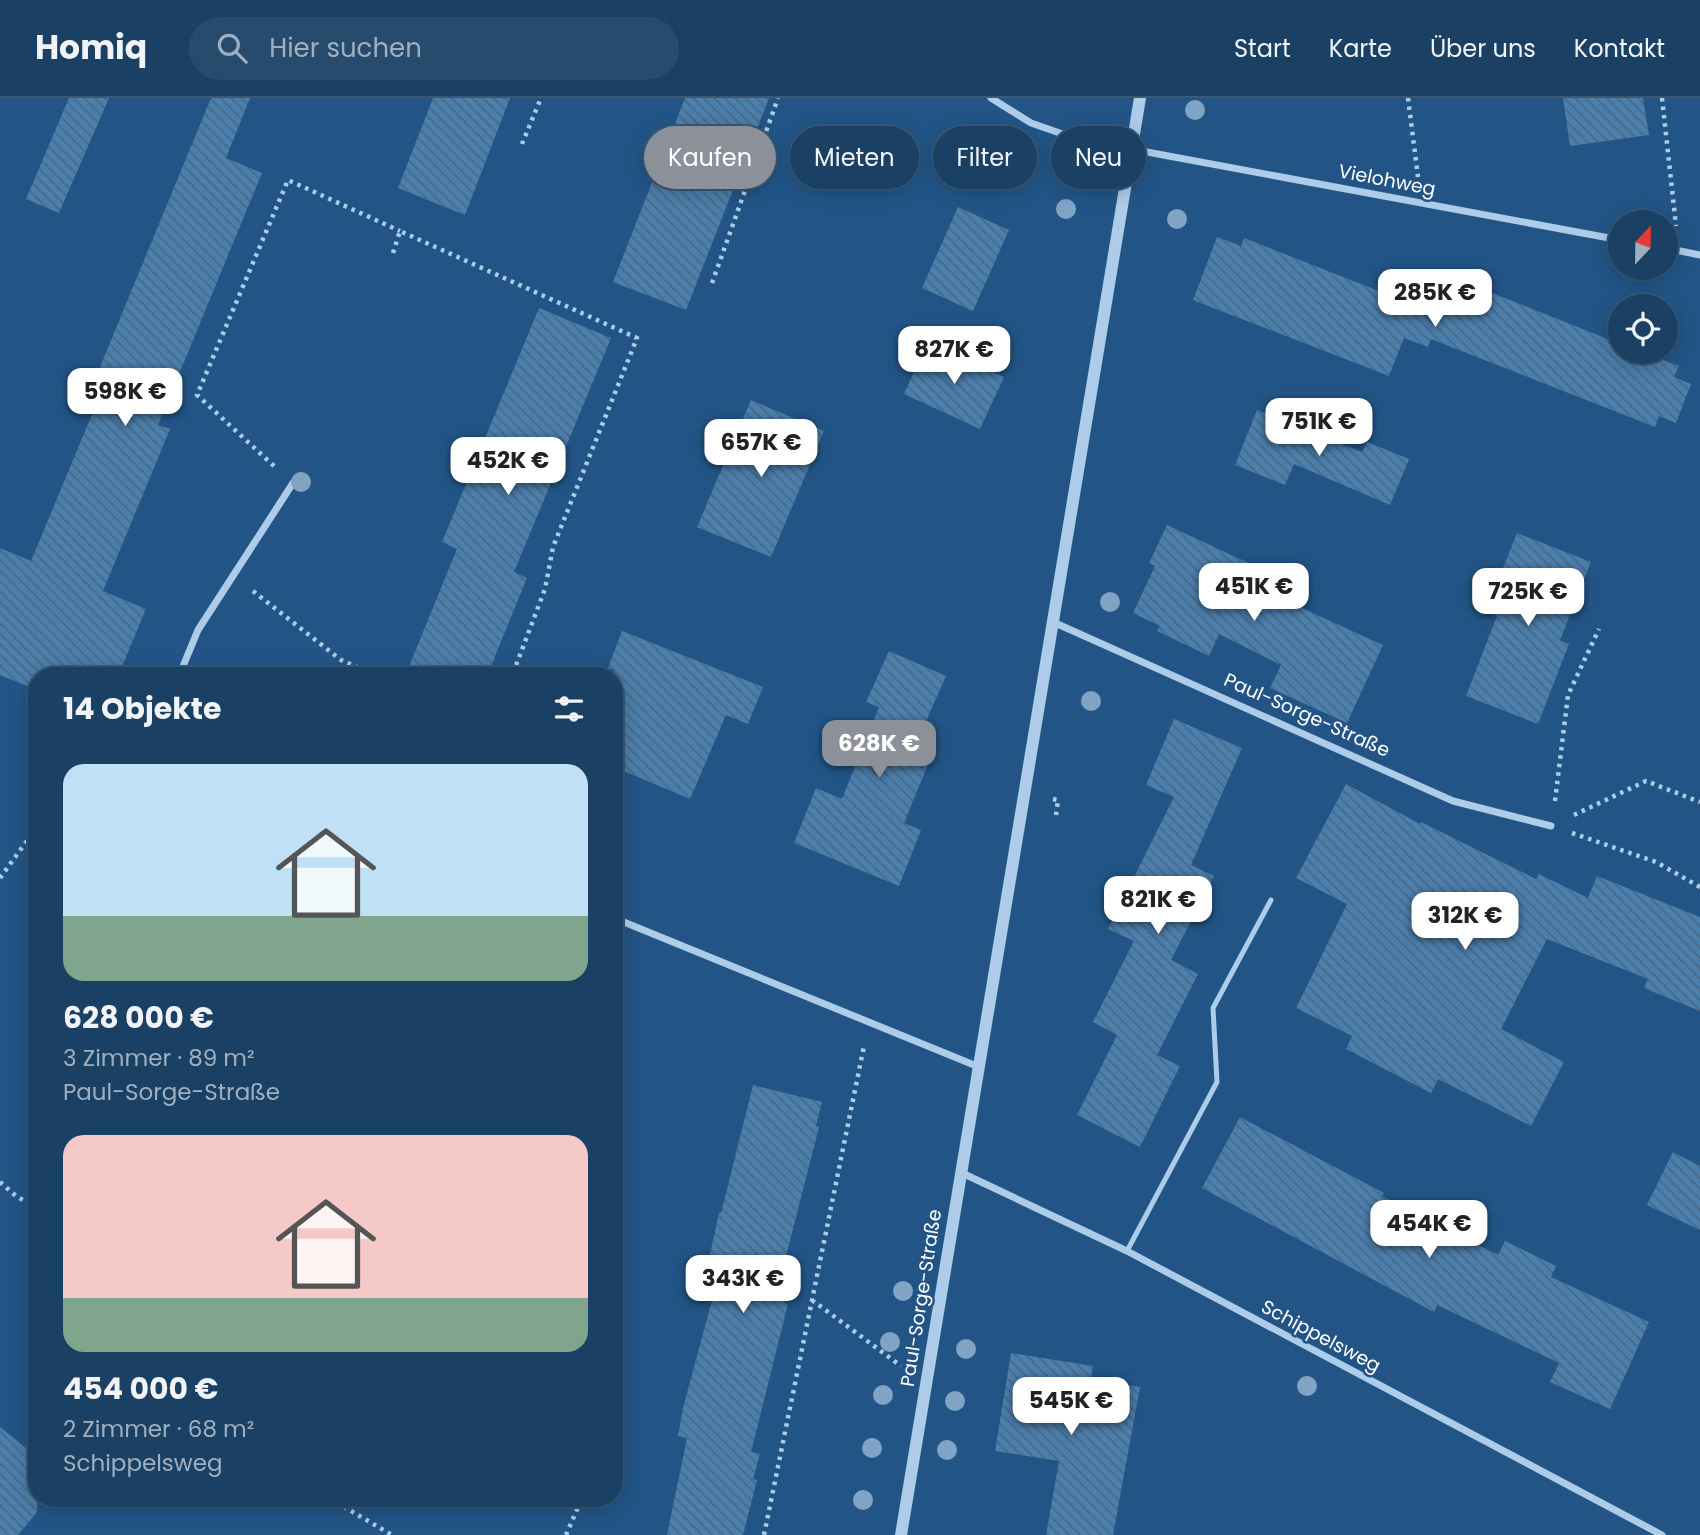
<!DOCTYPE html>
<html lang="de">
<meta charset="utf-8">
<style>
body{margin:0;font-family:Poppins,sans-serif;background:#274b6d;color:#f1f3f6;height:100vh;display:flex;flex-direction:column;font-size:26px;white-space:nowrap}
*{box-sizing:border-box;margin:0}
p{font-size:23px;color:#9fafbf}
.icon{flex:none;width:38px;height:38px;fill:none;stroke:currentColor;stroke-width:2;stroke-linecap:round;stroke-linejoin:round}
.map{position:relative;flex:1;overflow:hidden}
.sheet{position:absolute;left:28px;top:569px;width:595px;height:840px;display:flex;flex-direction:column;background:#1a4064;border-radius:28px;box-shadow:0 4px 18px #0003,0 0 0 2px #385978}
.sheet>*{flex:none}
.hud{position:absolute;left:644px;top:28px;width:665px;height:63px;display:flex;gap:14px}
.needle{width:46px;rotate:22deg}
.tools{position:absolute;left:1608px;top:112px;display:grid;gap:14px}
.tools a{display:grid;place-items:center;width:70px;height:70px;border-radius:50%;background:#1a4064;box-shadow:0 4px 18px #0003,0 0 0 2px #385978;font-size:35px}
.price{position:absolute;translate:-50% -60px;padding:0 16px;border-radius:14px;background:#fff;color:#222;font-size:23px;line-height:46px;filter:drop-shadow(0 2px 4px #0008)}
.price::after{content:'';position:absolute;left:50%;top:42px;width:21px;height:16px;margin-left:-10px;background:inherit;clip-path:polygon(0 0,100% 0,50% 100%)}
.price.selected{background:#8c9099;color:#fff}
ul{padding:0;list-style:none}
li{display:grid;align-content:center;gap:14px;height:371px;padding:0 35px}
li span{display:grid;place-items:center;height:217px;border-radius:21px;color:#555}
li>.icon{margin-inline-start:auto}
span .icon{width:126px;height:126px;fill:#fffc;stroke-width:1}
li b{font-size:30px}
h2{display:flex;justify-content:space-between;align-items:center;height:84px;padding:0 35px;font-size:30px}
.pill{padding:0 24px;border-radius:32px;background:#1a4064;box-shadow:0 4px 18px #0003,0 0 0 2px #385978;font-size:24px;line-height:63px}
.pill.selected{background:#8c9099;color:#fff}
header{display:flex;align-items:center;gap:42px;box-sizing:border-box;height:98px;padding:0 35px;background:#1a4064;border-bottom:2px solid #385978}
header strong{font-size:33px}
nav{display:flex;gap:38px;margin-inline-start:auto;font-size:24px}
.search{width:490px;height:63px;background:#274b6d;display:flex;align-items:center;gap:18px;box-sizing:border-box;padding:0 24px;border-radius:38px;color:#9fafbf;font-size:26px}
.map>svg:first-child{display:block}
.building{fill:url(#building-back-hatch)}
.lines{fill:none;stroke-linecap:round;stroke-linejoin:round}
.path{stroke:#accce9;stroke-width:4.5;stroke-dasharray:3.5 5;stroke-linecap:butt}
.service{stroke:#accce9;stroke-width:5}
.minor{stroke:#accce9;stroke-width:7}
.tertiary{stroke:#accce9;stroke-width:12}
.tree{fill:#82a4c4}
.labels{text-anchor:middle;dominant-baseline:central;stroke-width:5;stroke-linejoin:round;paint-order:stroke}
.street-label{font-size:19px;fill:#fff;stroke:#225586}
</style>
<header>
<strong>Homiq</strong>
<div class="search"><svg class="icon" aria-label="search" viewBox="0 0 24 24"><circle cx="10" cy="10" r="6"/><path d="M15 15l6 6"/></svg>Hier suchen</div>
<nav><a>Start</a><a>Karte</a><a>Über uns</a><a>Kontakt</a></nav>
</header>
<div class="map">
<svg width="1700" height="1437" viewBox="0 0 1700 1437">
<defs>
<pattern id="building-back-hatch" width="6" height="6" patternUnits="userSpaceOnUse" patternTransform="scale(1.75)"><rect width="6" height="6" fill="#4b7fae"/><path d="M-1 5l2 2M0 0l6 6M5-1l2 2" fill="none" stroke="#4b6882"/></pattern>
</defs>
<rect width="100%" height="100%" fill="#225586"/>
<path class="building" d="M 69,0 L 109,0 L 59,115 L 26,101 Z
M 211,0 L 250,0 L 226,60 L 262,75 L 158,327 L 170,331 L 103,493 L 146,511 L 118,578 L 37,578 L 37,592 L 0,577 L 0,450 L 31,463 L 98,302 L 88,298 Z
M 433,0 L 510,0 L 465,117 L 398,90 Z
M 685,0 L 769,0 L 686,212 L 613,184 Z
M 1563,0 L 1643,0 L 1649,37 L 1570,48 Z
M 958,109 L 1009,132 L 973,213 L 922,190 Z
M 1217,139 L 1241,148 L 1244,140 L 1417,208 L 1423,191 L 1447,200 L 1455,180 L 1620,246 L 1620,254 L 1642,254 L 1679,268 L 1674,279 L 1691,286 L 1676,325 L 1659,318 L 1655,329 L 1431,241 L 1428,249 L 1404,240 L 1389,278 L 1193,202 Z
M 539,210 L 611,240 L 514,474 L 527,480 L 487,578 L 405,578 L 457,451 L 442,444 Z
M 927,245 L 1004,279 L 980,331 L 904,296 Z
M 751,302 L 824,333 L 771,459 L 697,429 Z
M 1257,312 L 1362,354 L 1367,344 L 1409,361 L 1390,407 L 1294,366 L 1285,387 L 1235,367 Z
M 1167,427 L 1268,474 L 1260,491 L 1383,547 L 1347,625 L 1270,590 L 1281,567 L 1219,536 L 1209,558 L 1157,533 L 1160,528 L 1133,515 L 1155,468 L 1149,465 Z
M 1517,435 L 1591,464 L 1560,542 L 1569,546 L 1538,626 L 1466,598 L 1497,518 L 1486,513 Z
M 622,533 L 763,589 L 748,626 L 726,617 L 690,701 L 614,669 L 614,572 L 608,570 Z
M 889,553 L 946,578 L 911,657 L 929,664 L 904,725 L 921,732 L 899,788 L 794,745 L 816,690 L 842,701 L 879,609 L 866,604 Z
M 1174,621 L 1242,650 L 1191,767 L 1214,778 L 1171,862 L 1198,876 L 1157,957 L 1180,968 L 1140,1049 L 1077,1017 L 1117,937 L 1093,924 L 1134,843 L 1108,831 L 1174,699 L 1146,687 Z
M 1346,686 L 1420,726 L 1421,724 L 1536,781 L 1539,776 L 1588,800 L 1597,778 L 1700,819 L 1700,913 L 1644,890 L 1648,881 L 1547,841 L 1501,931 L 1564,964 L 1531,1028 L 1438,981 L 1431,995 L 1346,951 L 1352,938 L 1296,910 L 1347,806 L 1296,780 Z
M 753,987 L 822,1004 L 816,1028 L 819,1029 L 781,1178 L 791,1180 L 785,1205 L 788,1206 L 751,1354 L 760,1356 L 753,1381 L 757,1382 L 743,1437 L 667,1437 L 687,1340 L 678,1338 L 683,1310 L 722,1165 L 709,1161 L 719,1115 L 721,1115 Z
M 1240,1019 L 1384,1095 L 1382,1098 L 1498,1157 L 1505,1143 L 1556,1168 L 1551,1179 L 1649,1224 L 1610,1311 L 1550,1284 L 1559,1265 L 1437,1207 L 1434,1214 L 1202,1090 Z
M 1673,1054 L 1700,1068 L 1700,1132 L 1647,1107 Z
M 1011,1255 L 1093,1268 L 1091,1281 L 1140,1289 L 1113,1437 L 1046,1437 L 1059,1363 L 995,1353 Z
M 0,1329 L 37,1359 L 37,1414 L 18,1437 L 0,1437 Z"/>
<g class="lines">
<path class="path" d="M 1408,0 L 1418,79
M 1662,0 L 1676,128
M 522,46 L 541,0
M 393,155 L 400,133 L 637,240 L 553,449 L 545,491 L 512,578
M 712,185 L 778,0
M 274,368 L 197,297 L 288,82 L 400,133
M 253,493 L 341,562 L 378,578
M 1053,701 L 1058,702 L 1056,717
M 1555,703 L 1568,597 L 1599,531
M 1574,717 L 1646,683 L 1700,704
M 1572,735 L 1656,764 L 1700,789
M 0,780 L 37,729
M 0,1084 L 16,1098 L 37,1110
M 812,1202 L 901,1268
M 329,1400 L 392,1437
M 566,1437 L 582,1400
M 764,1437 L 864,948"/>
<path class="service" d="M 1127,1153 L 1217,984 L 1213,910 L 1271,802"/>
<path class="minor" d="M 991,0 L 1031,25 L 1077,41 L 1620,142
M 1666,150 L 1700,157
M 1053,524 L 1453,703 L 1551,728
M 179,578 L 198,532 L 293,385
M 614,820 L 979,969
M 962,1075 L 1127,1153 L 1662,1437"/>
<path class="tertiary" d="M 901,1437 L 1140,0"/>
</g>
<g class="tree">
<circle cx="1195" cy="12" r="10"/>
<circle cx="1066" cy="111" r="10"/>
<circle cx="1177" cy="121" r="10"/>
<circle cx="301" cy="384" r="10"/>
<circle cx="1110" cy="504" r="10"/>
<circle cx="1091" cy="603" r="10"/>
<circle cx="903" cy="1193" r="10"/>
<circle cx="890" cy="1244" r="10"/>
<circle cx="966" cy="1251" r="10"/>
<circle cx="1307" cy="1288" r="10"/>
<circle cx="883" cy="1297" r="10"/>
<circle cx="955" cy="1303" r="10"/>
<circle cx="872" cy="1350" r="10"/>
<circle cx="947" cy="1352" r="10"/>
<circle cx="863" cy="1402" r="10"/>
</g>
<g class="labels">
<g class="street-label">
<text transform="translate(1387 82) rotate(11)">Vielohweg</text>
<text transform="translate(1307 617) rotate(24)">Paul-Sorge-Straße</text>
<text transform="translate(921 1200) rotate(-81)">Paul-Sorge-Straße</text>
<text transform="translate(1321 1238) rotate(28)">Schippelsweg</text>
</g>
</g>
</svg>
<div class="tools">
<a><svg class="needle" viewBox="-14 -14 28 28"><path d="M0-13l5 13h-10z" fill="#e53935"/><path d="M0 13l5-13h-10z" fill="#9fafbf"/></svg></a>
<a><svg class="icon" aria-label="locate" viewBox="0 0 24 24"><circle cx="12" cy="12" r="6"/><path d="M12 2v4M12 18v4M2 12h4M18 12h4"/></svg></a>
</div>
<b class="price" style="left:1435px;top:231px">285K €</b>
<b class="price" style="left:954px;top:288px">827K €</b>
<b class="price" style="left:125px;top:330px">598K €</b>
<b class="price" style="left:1319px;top:360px">751K €</b>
<b class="price" style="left:761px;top:381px">657K €</b>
<b class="price" style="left:508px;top:399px">452K €</b>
<b class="price" style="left:1254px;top:525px">451K €</b>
<b class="price" style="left:1528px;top:530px">725K €</b>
<b class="price selected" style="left:879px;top:682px">628K €</b>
<b class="price" style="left:1158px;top:838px">821K €</b>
<b class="price" style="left:1465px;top:854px">312K €</b>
<b class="price" style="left:1429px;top:1162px">454K €</b>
<b class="price" style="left:743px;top:1217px">343K €</b>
<b class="price" style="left:1071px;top:1339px">545K €</b>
<div class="hud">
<a class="pill selected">Kaufen</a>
<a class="pill">Mieten</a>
<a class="pill">Filter</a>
<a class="pill">Neu</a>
</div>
<section class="sheet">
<h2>14 Objekte<svg class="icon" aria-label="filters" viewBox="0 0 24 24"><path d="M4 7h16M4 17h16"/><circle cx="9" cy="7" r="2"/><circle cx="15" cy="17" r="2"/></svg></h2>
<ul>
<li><span style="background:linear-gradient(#bfe0f5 70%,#7fa58c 0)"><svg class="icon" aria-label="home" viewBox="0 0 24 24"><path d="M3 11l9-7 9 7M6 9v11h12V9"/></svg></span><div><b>628 000 €</b><p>3 Zimmer · 89 m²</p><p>Paul-Sorge-Straße</p></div></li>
<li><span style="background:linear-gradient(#f6c9c9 75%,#7fa58c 0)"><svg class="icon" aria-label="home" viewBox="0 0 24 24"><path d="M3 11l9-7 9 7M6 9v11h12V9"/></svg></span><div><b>454 000 €</b><p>2 Zimmer · 68 m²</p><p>Schippelsweg</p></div></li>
</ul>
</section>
</div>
